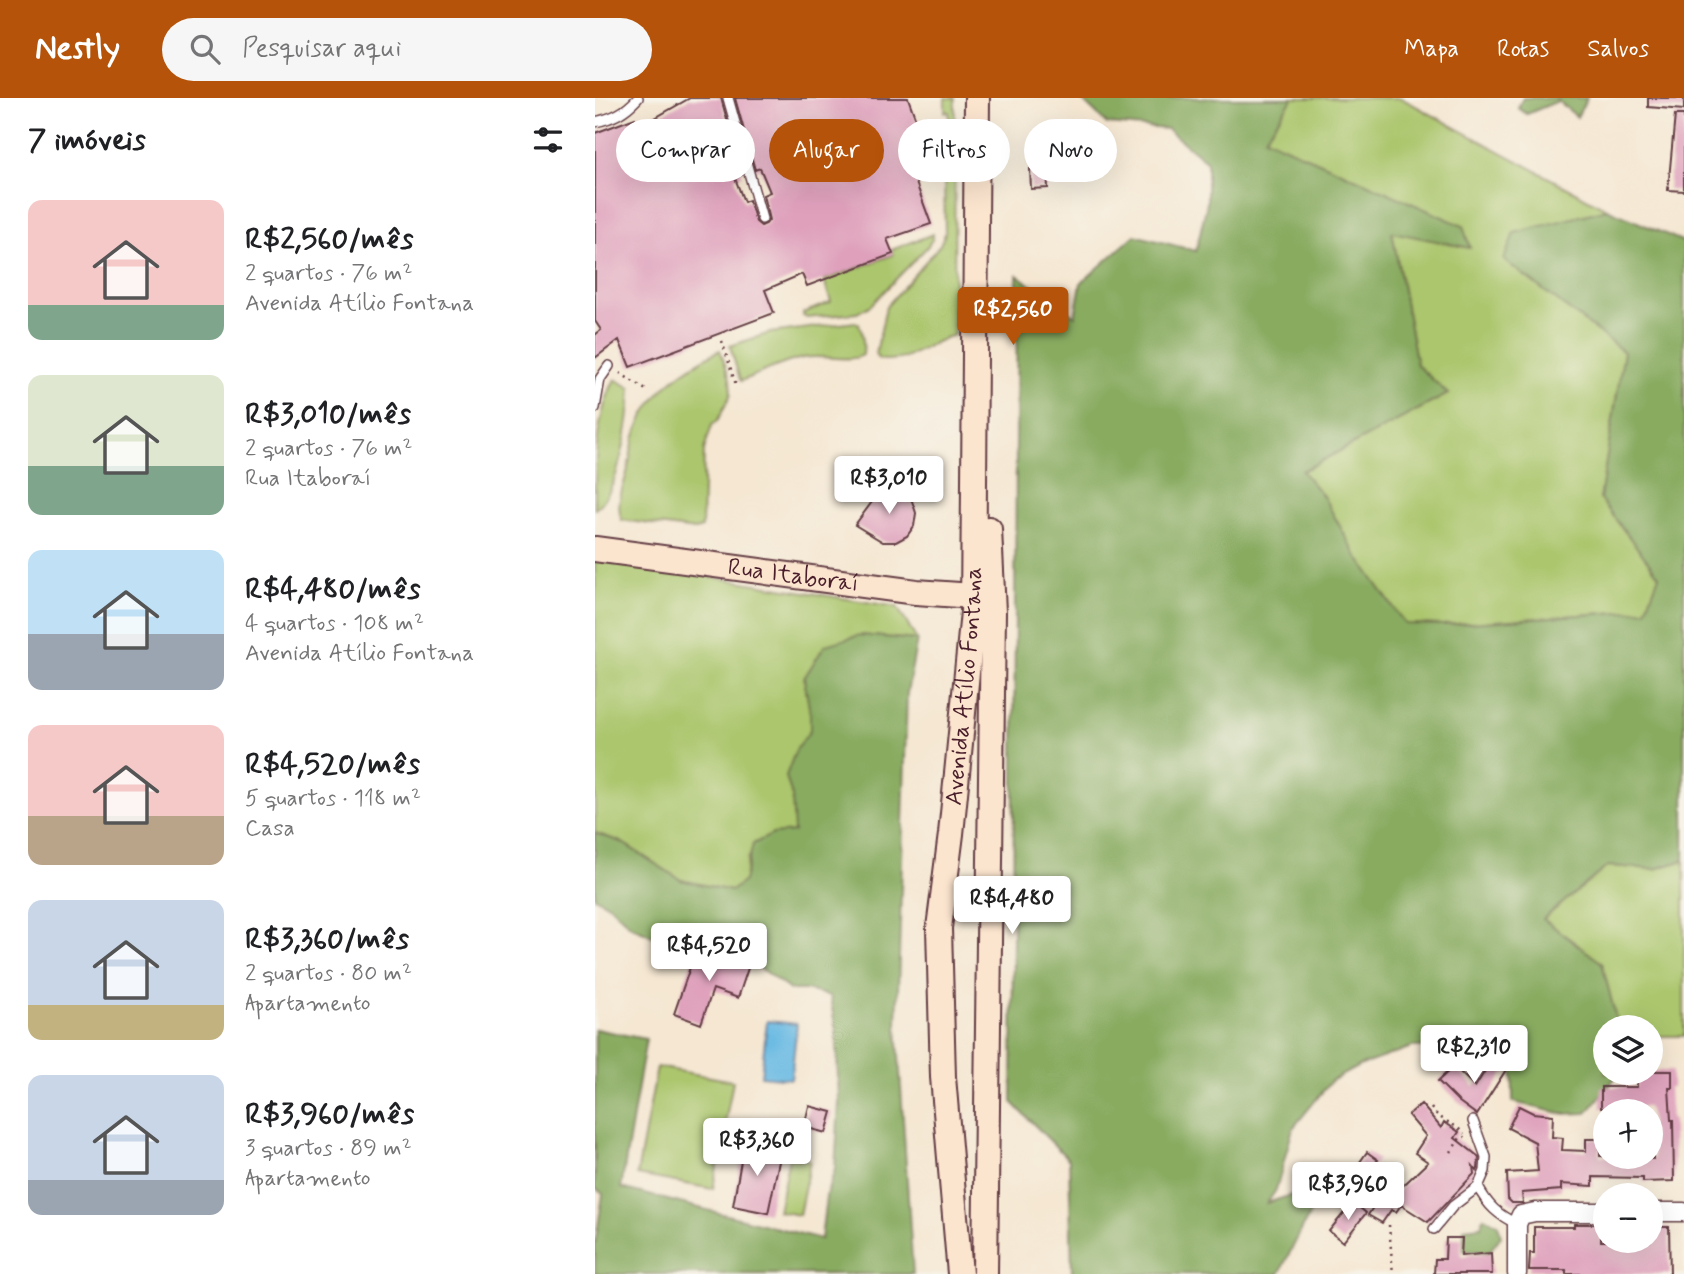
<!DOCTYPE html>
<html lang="pt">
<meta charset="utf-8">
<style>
body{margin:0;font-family:Mynerve,sans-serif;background:#f6f6f6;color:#202124;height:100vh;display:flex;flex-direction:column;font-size:26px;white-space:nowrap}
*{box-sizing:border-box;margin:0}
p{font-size:23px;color:#757577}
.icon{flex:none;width:38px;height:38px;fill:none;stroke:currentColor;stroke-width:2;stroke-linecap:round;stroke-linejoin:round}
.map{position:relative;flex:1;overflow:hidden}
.details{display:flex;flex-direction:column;background:#fff;width:595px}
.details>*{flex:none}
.banner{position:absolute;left:21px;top:21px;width:665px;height:63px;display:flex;gap:14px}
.controls{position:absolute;left:998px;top:917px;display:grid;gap:14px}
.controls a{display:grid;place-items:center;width:70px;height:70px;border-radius:50%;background:#fff;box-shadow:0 7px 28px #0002;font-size:35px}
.price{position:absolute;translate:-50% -60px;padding:0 16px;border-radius:7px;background:#fff;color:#222;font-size:23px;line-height:46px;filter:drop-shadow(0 2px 4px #0008)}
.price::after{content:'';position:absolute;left:50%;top:42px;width:21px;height:16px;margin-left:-10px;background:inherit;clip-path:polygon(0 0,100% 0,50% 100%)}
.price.on{background:#b45309;color:#fff}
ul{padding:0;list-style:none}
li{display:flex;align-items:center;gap:21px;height:175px;padding:0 28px}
li span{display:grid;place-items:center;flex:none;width:196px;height:140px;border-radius:14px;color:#555}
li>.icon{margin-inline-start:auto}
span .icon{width:84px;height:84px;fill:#fffc;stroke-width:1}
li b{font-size:30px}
h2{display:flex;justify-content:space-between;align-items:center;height:84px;padding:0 28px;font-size:30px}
.tag{padding:0 24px;border-radius:32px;background:#fff;box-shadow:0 7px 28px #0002;font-size:24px;line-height:63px}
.tag.on{background:#b45309;color:#fff}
header{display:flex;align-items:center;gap:42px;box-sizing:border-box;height:98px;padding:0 35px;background:#b45309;color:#fff}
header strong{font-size:33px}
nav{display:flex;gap:38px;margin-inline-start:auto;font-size:24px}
.search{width:490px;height:63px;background:#f6f6f6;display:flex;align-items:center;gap:18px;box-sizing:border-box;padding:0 24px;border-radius:38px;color:#757577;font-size:26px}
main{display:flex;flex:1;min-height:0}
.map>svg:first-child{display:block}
.green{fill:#abc66d;stroke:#7a724c;stroke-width:2}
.forest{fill:#88ab60;stroke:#696546;stroke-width:2}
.water{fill:#68b9e3;stroke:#596c87;stroke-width:2}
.building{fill:#dfa0bc}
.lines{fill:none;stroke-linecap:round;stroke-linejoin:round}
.lane-casing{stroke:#643d44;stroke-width:12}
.street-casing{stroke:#643d44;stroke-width:21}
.secondary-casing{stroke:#643d44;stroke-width:28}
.path{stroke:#643d44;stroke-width:2.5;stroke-dasharray:2 5;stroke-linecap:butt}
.lane{stroke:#fff;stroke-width:9}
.street{stroke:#fff;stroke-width:18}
.secondary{stroke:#fce5cf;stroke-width:24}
.labels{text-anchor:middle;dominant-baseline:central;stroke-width:7;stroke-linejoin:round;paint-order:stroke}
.street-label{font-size:24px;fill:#4a1f2b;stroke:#f7f3e8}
</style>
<header>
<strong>Nestly</strong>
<div class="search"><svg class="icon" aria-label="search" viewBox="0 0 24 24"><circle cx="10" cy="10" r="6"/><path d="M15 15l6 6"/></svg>Pesquisar aqui</div>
<nav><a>Mapa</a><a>Rotas</a><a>Salvos</a></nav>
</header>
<main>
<section class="details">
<h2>7 imóveis<svg class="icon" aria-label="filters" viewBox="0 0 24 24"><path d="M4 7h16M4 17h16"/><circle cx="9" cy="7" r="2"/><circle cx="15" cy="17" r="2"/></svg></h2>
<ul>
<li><span style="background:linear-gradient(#f6c9c9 75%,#7fa58c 0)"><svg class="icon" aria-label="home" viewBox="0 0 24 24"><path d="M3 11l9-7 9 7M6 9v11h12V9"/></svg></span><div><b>R$2,560/mês</b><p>2 quartos · 76 m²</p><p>Avenida Atílio Fontana</p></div></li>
<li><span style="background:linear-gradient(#dfe7d0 65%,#7fa58c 0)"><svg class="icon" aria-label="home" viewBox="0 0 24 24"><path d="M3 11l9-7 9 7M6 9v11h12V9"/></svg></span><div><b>R$3,010/mês</b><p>2 quartos · 76 m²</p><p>Rua Itaboraí</p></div></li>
<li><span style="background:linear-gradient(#bfe0f5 60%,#9aa5b1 0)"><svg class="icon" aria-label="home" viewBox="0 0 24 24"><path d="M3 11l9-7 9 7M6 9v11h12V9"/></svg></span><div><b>R$4,480/mês</b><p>4 quartos · 108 m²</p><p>Avenida Atílio Fontana</p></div></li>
<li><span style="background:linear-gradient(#f6c9c9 65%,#b9a48a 0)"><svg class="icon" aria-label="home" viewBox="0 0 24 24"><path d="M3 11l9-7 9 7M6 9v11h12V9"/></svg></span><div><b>R$4,520/mês</b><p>5 quartos · 118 m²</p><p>Casa</p></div></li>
<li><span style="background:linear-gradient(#c9d6e8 75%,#c2b280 0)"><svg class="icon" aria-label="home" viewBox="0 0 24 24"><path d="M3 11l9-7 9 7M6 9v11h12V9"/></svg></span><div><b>R$3,360/mês</b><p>2 quartos · 80 m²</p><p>Apartamento</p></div></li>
<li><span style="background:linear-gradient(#c9d6e8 75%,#9aa5b1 0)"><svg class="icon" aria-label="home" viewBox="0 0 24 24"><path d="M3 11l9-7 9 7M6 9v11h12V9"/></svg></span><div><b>R$3,960/mês</b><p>3 quartos · 89 m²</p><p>Apartamento</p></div></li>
</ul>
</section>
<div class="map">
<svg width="1089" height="1176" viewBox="0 0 1089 1176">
<rect width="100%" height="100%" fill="#f7f3e8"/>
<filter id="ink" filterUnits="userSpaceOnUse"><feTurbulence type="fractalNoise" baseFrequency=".0143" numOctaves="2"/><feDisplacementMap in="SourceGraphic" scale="14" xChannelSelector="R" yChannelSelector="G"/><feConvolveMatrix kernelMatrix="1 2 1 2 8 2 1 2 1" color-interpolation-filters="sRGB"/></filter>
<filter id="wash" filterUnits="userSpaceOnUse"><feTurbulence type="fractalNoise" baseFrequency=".00686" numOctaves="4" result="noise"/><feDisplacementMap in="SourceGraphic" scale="28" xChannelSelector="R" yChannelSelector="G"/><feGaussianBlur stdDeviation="1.57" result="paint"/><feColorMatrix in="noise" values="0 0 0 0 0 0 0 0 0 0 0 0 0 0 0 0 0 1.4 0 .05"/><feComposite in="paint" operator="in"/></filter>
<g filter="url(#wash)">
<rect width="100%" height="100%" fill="#f5e7d2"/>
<path class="green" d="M 350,0 L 360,0 L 359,237 C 333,244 313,267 283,261 L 281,255 L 291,209 L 345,147 L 350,135 L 349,75 L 353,74 L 354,63 L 349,62 L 350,26 L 354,25 L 354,14 L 350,14 Z
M 698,0 L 806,0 L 1012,111 L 920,135 L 910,162 L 1029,254 L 1005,401 L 1064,478 L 1051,512 L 848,527 L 810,526 L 761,457 L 728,398 L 706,373 L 853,296 L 822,267 L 797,133 L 874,150 L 669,40 Z
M 338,136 L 338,140 L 332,149 L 276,207 L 262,215 L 212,220 L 208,218 L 208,215 L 236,204 L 229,182 L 298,157 L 296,152 Z
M 260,224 L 264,226 C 268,236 269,247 268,257 C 255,265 226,256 208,260 C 186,265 166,275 146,283 L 145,282 L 135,248 L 175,235 Z
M 125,252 L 135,281 L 136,296 L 123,322 L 117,327 L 109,352 L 107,430 L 100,432 L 27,422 C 20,407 28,390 32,375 C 35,363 36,350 40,338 C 55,294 85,273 125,252 Z
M 20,281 L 36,290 C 35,319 25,395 0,411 C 0,367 0,319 20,281 Z
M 0,460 L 302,509 L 322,542 L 265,537 L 209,580 L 215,615 L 215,633 L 201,652 L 191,678 L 197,698 L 200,735 L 178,736 L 153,760 L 150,783 L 136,793 L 86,782 L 26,744 L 0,735 Z
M 1089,762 L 1089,938 L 1055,938 L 1055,929 L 1023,929 L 1007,865 L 948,821 L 1013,768 L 1060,771 Z
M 62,969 L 138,983 L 118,1091 L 42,1077 Z
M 194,1059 L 215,1063 L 204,1117 L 183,1113 Z"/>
<path class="forest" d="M 485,0 L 698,0 L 670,40 L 868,128 L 875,150 L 797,134 L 822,267 L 853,296 L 707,373 L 728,398 L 761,457 L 810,526 L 848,527 L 1051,512 L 1064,478 L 1005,401 L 1029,254 L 909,162 L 919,135 L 1012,111 L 1089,144 L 1089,762 L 1060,771 L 1013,768 L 948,821 L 1007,865 L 1023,929 L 1010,929 L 1010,975 L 1021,975 L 1021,979 L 992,1015 L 967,1016 L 918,1004 L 917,947 L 817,949 L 764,968 L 736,983 L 698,1030 L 681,1092 L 672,1105 L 730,1086 L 684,1176 L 477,1176 L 474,1062 L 417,1004 L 422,177 L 480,218 L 486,185 L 540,137 L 601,153 L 612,105 L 612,64 L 572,31 L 512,26 Z
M 928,0 L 992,0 L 982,19 L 963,3 L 932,16 L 923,10 Z
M 265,537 L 322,542 L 312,595 L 302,927 L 318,1176 L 0,1176 L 0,1147 L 8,1096 L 0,1090 L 0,931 L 51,941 L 26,1090 L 226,1141 L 231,1098 L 240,1071 L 244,1004 L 241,933 L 235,898 L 211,892 L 195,892 L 166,871 L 102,849 L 68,843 L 36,828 L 15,808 L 0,799 L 0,735 L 26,744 L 86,782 L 136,793 L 149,783 L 158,746 L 178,736 L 199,734 L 197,698 L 191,678 L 201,652 L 215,633 L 215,615 L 209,580 L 230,547 Z
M 889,1119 L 903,1126 L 906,1138 L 894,1154 L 869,1153 L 869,1130 L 886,1128 Z"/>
<path class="water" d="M 172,923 L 202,926 L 196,981 L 166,978 Z"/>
<g id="blocks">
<path class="building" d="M 95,0 L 126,0 L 147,77 L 140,80 L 149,104 L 154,102 L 161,124 L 166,128 L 171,126 L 174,122 L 168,97 L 175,94 L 165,70 L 160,72 L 140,0 L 313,0 L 332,52 L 312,60 L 336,126 L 292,141 L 298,156 L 212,188 L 207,176 L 170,192 L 179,215 L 35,269 L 24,242 L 0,260 L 0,237 L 6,232 L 0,223 L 0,35 L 40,20 L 44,29 Z
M 1053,0 L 1089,0 L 1089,12 L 1053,9 Z
M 1080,17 L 1089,17 L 1089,93 L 1073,92 Z
M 452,70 L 453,90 L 436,91 L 435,71 Z
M 300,385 L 317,403 L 321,415 L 319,428 L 312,438 L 301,444 L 288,444 L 260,427 L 277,404 Z
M 102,849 L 154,867 L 143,900 L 118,891 L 106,926 L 79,916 Z
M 901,960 L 914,967 L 882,1017 L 863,1003 L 843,983 L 859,968 L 880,989 L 896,963 Z
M 1055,973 L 1077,973 L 1077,990 L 1074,990 L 1076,1022 L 1078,1022 L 1079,1083 L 1048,1084 L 1048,1080 L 998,1079 L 998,1088 L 966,1086 L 966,1092 L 927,1095 L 928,1105 L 917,1105 L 913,1101 L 912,1075 L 943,1073 L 940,1044 L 913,1030 L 924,1008 L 938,1015 L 958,1017 L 957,1039 L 968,1040 L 967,1052 L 991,1053 L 991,1041 L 1005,1041 L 1005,1058 L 1058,1061 L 1058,1032 L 1056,1032 L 1056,1021 L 1053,1009 L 1006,1010 L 1006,989 L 1042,989 L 1042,975 Z
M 826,1006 L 846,1030 L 849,1024 L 864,1034 L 860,1040 L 884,1059 L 883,1071 L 882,1073 L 878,1068 L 879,1076 L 833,1124 L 806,1107 L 801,1114 L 796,1112 L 787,1125 L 773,1117 L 788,1094 L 795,1100 L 833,1064 L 820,1055 L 831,1038 L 813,1017 Z
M 214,1008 L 237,1014 L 231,1035 L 209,1029 Z
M 149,1046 L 186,1054 L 173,1115 L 138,1108 Z
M 772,1054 L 783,1062 L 769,1079 L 760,1071 Z
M 758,1104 L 771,1115 L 748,1144 L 734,1133 Z
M 979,1126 L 1006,1126 L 1006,1143 L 1055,1143 L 1055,1129 L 1074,1129 L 1075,1176 L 971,1176 L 971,1172 L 934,1172 L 935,1155 L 939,1155 L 939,1129 L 979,1129 Z
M 851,1140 L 867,1140 L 866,1158 L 896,1155 L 897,1176 L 839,1176 L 840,1161 L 850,1161 Z"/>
</g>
</g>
<g filter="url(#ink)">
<use href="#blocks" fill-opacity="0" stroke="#643d44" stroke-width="2"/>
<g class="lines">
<defs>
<path id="lane" d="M 133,0 L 167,121
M 0,24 C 19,20 30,14 43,0
M 0,310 L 5,281 L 14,268
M 883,1089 C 893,1108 903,1117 922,1126
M 839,1131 L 858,1108 L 883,1089 L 890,1073 L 891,1059 L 878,1023"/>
<path id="street" d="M 1055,1114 L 1089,1114
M 922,1176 L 922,1126 L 926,1117 L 940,1114 L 1010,1114"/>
<g id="secondary">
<path id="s1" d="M 0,451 L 321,494 L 393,499"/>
<path id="s2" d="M 365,1176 L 348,979 L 344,830 L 356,736 L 378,514 L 382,0"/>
<path d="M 390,1176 L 398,514 L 394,431"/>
</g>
</defs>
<use href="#lane" class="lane-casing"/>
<use href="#street" class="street-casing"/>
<use href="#secondary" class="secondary-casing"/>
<path class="path" d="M 127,243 L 141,287
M 25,275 L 54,294
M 836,1010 C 847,1025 858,1023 869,1036
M 856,1054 L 865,1040 L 870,1039
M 794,1127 L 798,1176"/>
<use href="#lane" class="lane"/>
<use href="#street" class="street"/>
<use href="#secondary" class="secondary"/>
</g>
</g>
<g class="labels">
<g class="street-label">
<text stroke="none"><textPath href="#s1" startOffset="200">Rua Itaboraí</textPath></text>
<text stroke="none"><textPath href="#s2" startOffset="590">Avenida Atílio Fontana</textPath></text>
</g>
</g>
</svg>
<div class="controls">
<a><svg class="icon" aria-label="layers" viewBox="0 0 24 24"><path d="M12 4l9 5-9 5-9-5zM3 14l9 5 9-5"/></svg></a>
<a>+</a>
<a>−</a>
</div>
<b class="price on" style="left:418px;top:249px">R$2,560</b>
<b class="price" style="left:294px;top:418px">R$3,010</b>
<b class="price" style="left:417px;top:838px">R$4,480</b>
<b class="price" style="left:114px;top:885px">R$4,520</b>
<b class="price" style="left:879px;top:987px">R$2,310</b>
<b class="price" style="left:162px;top:1080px">R$3,360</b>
<b class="price" style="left:753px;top:1124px">R$3,960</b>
<div class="banner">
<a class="tag">Comprar</a>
<a class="tag on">Alugar</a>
<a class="tag">Filtros</a>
<a class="tag">Novo</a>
</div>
</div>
</main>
